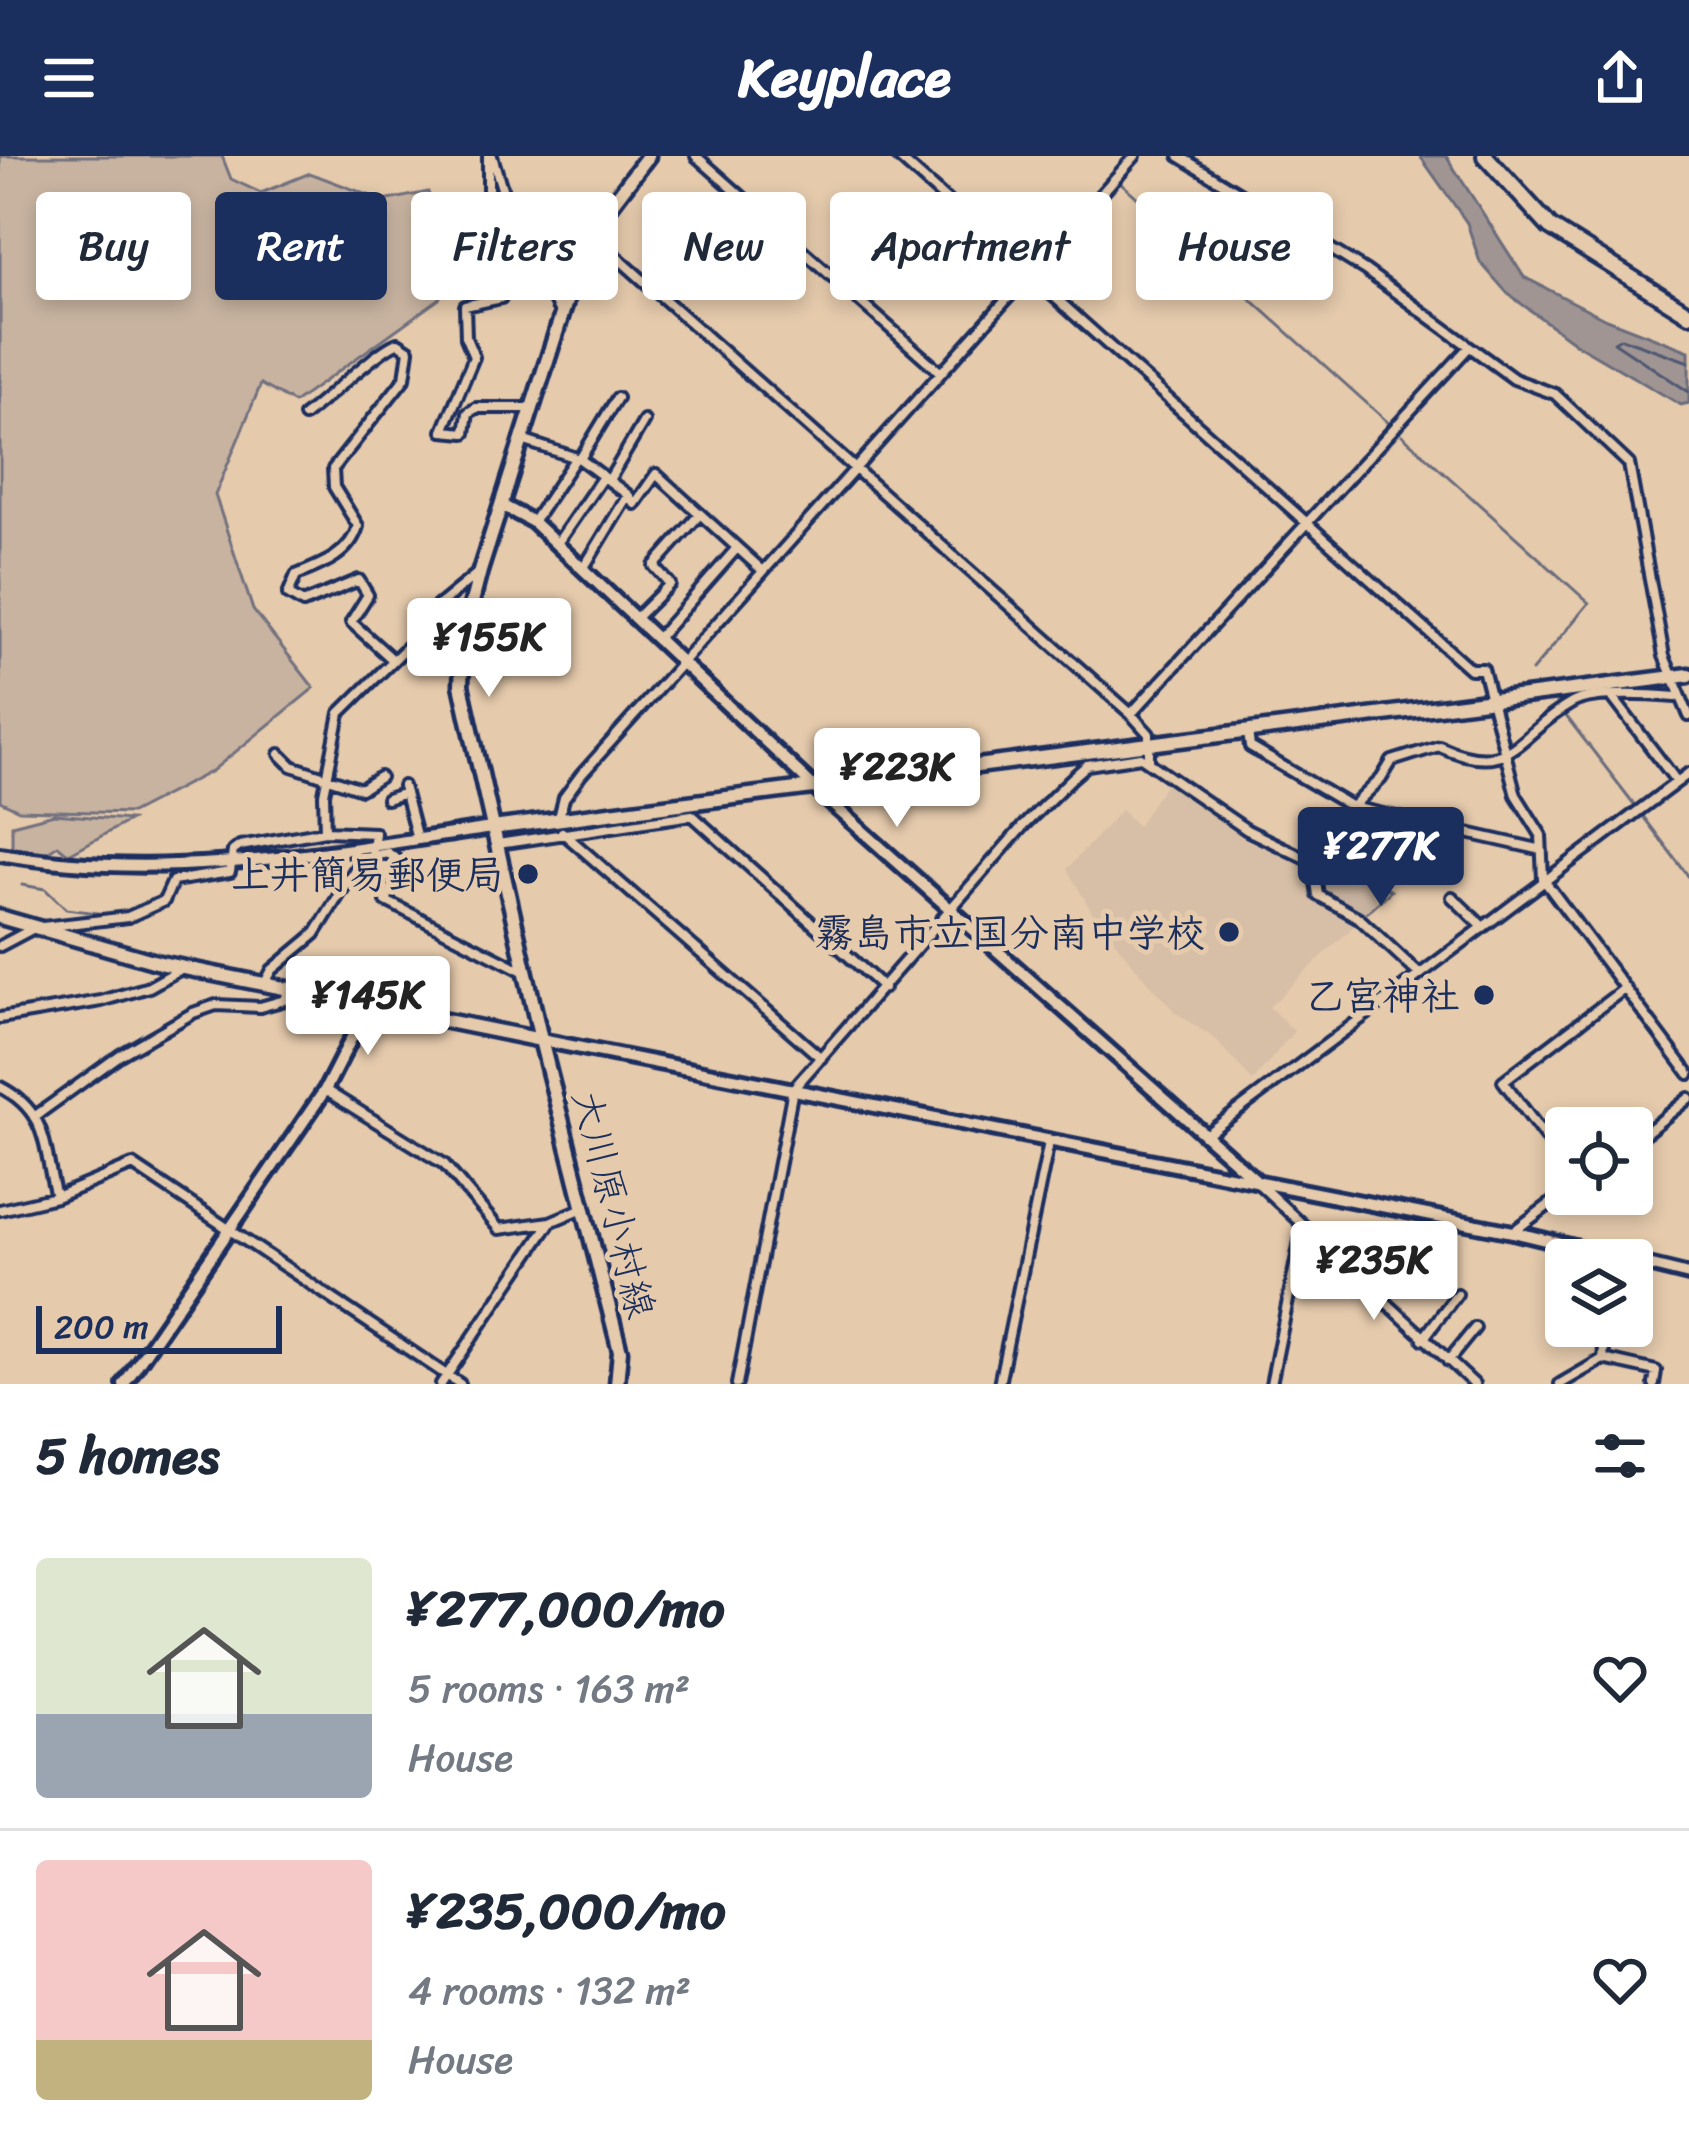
<!DOCTYPE html>
<meta charset="utf-8">
<style>
body{margin:0;font-family:Sriracha,"Klee One",sans-serif;background:#f2f2f3;color:#1f2937;height:100vh;display:flex;flex-direction:column;font-size:45px;white-space:nowrap}
*{box-sizing:border-box;margin:0}
p{font-size:39px;color:#747a83}
.icon{flex:none;width:66px;height:66px;fill:none;stroke:currentColor;stroke-width:2;stroke-linecap:round;stroke-linejoin:round}
.map{position:relative;height:1228px;overflow:hidden}
.details{display:flex;flex-direction:column;background:#fff;flex:1}
.details>*{flex:none}
.banner{position:absolute;left:36px;top:36px;width:1617px;height:108px;display:flex;gap:24px}
.fabs{position:absolute;left:1545px;top:951px;display:grid;gap:24px}
.fabs a{display:grid;place-items:center;width:108px;height:108px;border-radius:12px;background:#fff;box-shadow:0 6px 18px #0003;font-size:60px}
.scale{position:absolute;left:36px;bottom:30px;width:246px;box-sizing:border-box;padding-left:12px;border:6px solid #1b2f5e;border-top:0;font-size:33px;line-height:42px;white-space:nowrap;color:#1b2f5e;-webkit-text-stroke:9px #e5caac;paint-order:stroke}
.price{position:absolute;translate:-50% -102px;padding:0 27px;border-radius:12px;background:#fff;color:#222;font-size:39px;line-height:78px;filter:drop-shadow(0 3px 6px #0008)}
.price::after{content:'';position:absolute;left:50%;top:72px;width:36px;height:27px;margin-left:-18px;background:inherit;clip-path:polygon(0 0,100% 0,50% 100%)}
.price.current{background:#1b2f5e;color:#fff}
ul{padding:0;list-style:none}
li{display:flex;align-items:center;gap:36px;height:300px;padding:0 36px}
li+li{border-top:3px solid #e0e1e3}
li span{display:grid;place-items:center;flex:none;width:336px;height:240px;border-radius:12px;color:#555}
li>.icon{margin-inline-start:auto}
span .icon{width:144px;height:144px;fill:#fffc;stroke-width:1}
li b{font-size:51px}
h2{display:flex;justify-content:space-between;align-items:center;height:144px;padding:0 36px;font-size:51px}
.tag{padding:0 42px;border-radius:12px;background:#fff;box-shadow:0 6px 18px #0003;font-size:42px;line-height:108px}
.tag.current{background:#1b2f5e;color:#fff}
header{display:flex;justify-content:space-between;align-items:center;height:156px;padding:0 36px;background:#1b2f5e;color:#fff;font-size:54px;font-weight:700}
.map>svg:first-child{display:block}
.built{fill:#d6bfa6}
.green{fill:#c8b3a0;stroke:#72717f;stroke-width:3}
.water{fill:#a09592;stroke:#6b6c7d;stroke-width:3}
.lines{fill:none;stroke-linecap:round;stroke-linejoin:round}
.shore{stroke:#505873;stroke-width:3}
.stream{stroke:#6b6c7d;stroke-width:3}
.minor-casing{stroke:#1b2f5e;stroke-width:16}
.tertiary-casing{stroke:#1b2f5e;stroke-width:20}
.secondary-casing{stroke:#1b2f5e;stroke-width:21}
.trunk-casing{stroke:#1b2f5e;stroke-width:22}
.minor{stroke:#e5caac;stroke-width:8}
.tertiary{stroke:#e5caac;stroke-width:10}
.secondary{stroke:#e5caac;stroke-width:12}
.trunk{stroke:#e5caac;stroke-width:14}
.poi-dot{fill:#1b2f5e;stroke:#e5caac;stroke-width:4.5}
.labels{text-anchor:middle;dominant-baseline:central;stroke-width:10;stroke-linejoin:round;paint-order:stroke}
.poi-label{font-size:39px;font-weight:bold;fill:#1b2f5e;stroke:#e5caac;text-anchor:end}
.street-label{font-size:39px;fill:#1b2f5e;stroke:#e5caac}
</style>
<header><svg class="icon" aria-label="menu" viewBox="0 0 24 24"><path d="M4 6h16M4 12h16M4 18h16"/></svg>Keyplace<svg class="icon" aria-label="share" viewBox="0 0 24 24"><path d="M12 15V3M7 8l5-5 5 5M5 13v7h14v-7"/></svg></header>
<div class="map">
<svg width="1689" height="1228" viewBox="0 0 1689 1228">
<rect width="100%" height="100%" fill="#e5caac"/>
<filter id="ink" filterUnits="userSpaceOnUse"><feTurbulence type="fractalNoise" baseFrequency=".00833" numOctaves="2"/><feDisplacementMap in="SourceGraphic" scale="24" xChannelSelector="R" yChannelSelector="G"/><feConvolveMatrix kernelMatrix="1 2 1 2 8 2 1 2 1" color-interpolation-filters="sRGB"/></filter>
<g filter="url(#ink)">
<path class="built" d="M 1168,624 L 1240,677 L 1309,711 L 1316,746 L 1358,766 L 1269,851 L 1294,875 L 1253,925 L 1214,882 L 1176,857 L 1137,813 L 1092,756 L 1067,713 L 1121,654 L 1138,670 Z"/>
<path class="green" d="M 0,0 L 222,0 L 231,23 L 261,37 L 310,17 L 384,45 L 428,36 L 454,111 L 439,143 L 294,247 L 261,228 L 215,339 L 253,454 L 314,532 L 212,615 L 131,657 L 19,654 L 0,645 Z
M 54,658 L 130,664 L 69,698 L 58,689 L 38,702 L 12,694 L 12,669 Z
M 1352,694 L 1392,706 L 1378,726 L 1391,735 L 1362,761 L 1321,736 L 1317,719 Z"/>
<path class="water" d="M 1420,0 L 1446,0 L 1524,121 L 1606,163 L 1689,195 L 1689,247 L 1681,249 L 1578,189 L 1508,138 L 1480,106 L 1467,67 Z"/>
<g class="lines">
<path class="shore" d="M 1689,206 L 1621,182 L 1614,186 L 1689,236"/>
<path class="stream" d="M 1120,26 L 1391,269
M 1402,279 L 1589,447 L 1532,515
M 1566,560 L 1637,652
M 1642,659 L 1689,721
M 22,729 L 45,733 L 66,753 L 113,759
M 139,752 L 161,742 L 167,727"/>
<defs>
<path id="minor" d="M 488,0 L 488,72 L 503,124 L 539,117
M 492,0 L 512,65 L 561,158
M 696,0 L 941,217
M 897,0 L 1470,513 L 1483,513 L 1516,639 L 1541,679 L 1543,723 L 1689,918
M 1179,0 L 1365,114 L 1514,223 L 1555,238 L 1629,308 L 1664,500 L 1689,560
M 591,78 L 1131,558 L 1149,578 L 1149,605
M 507,127 L 501,142 L 465,150 L 466,182 L 474,201 L 443,275 L 465,277 L 468,257 L 476,252 L 531,252
M 304,260 C 324,245 384,189 398,187 L 409,194 L 405,222 L 333,313 L 334,331 L 358,370 C 350,399 321,409 296,419 L 288,438 L 303,447 L 359,424 L 368,439 L 351,466 L 392,503
M 522,284 L 580,303 L 628,339 L 583,413
M 580,303 L 617,242
M 609,324 L 644,265
M 628,339 L 635,348 L 656,318 L 763,415
M 533,366 L 575,303
M 556,389 L 602,322
M 635,463 L 670,428 L 654,410 L 700,358
M 657,483 L 737,392
M 1613,542 L 1677,626
M 1131,558 L 1469,191
M 1248,576 L 1250,591 L 1352,651 L 1381,623 L 1392,605 L 1439,590 C 1513,623 1515,579 1572,547 C 1593,535 1651,539 1676,541
M 280,598 L 292,610 L 361,633 L 380,621
M 403,630 L 417,683
M 387,643 L 405,637
M 559,662 L 564,642 L 581,619 L 1135,0
M 325,675 L 375,677 L 372,700 L 388,697 L 402,708 L 386,745 L 525,816
M 562,676 L 821,902
M 498,688 L 692,659 L 884,832
M 1452,741 L 1482,770
M 0,790 L 34,772 L 128,761 L 164,745 L 173,725 L 230,716 L 233,695 L 240,690 L 325,675 L 324,638 L 340,557 L 411,487 L 434,453 L 479,416
M 1419,818 L 1359,762 L 1318,739 L 1313,706 L 1352,651 L 1538,693
M 265,827 L 272,814 L 315,778 L 362,702 L 372,700
M 0,862 L 101,845 L 149,831 L 181,813
M 0,931 C 51,957 43,996 56,1040
M 325,934 L 444,1008 L 499,1073 L 550,1066 L 583,1052
M 34,961 L 120,899 L 193,857 L 216,849 L 260,851 L 285,844 L 289,833
M 1208,977 L 1689,617
M 1632,988 L 1689,942
M 1566,1009 L 1503,925 L 1624,833
M 1260,1029 L 1474,1228
M 0,1054 L 56,1041 L 133,1009 L 460,1228
M 1514,1075 L 1566,1036
M 1555,1086 L 1566,1108
M 1632,1148 L 1637,1145
M 1423,1183 L 1457,1138
M 1603,1203 L 1656,1215 L 1654,1228
M 1448,1205 L 1475,1172
M 441,1228 L 549,1068
M 737,1228 L 793,933 L 1023,670 L 1071,623 L 1087,609 L 1141,601 L 1247,674 L 1313,706
M 999,1228 L 1049,986
M 1271,1228 L 1302,1075
M 1560,1228 L 1603,1203 L 1606,1170"/>
<path id="tertiary" d="M 503,350 L 533,366 L 833,649 L 1257,1025
M 0,698 C 164,727 329,696 492,672
M 541,884 L 1513,1076 L 1689,1119
M 124,1228 L 325,934 L 369,848"/>
<path id="secondary" d="M 492,672 L 1689,519
M 0,761 L 160,807 L 541,884
M 617,1228 L 620,1195 L 541,884 L 461,529 L 463,481 L 480,415 L 579,105 L 604,58 L 648,0"/>
<path id="trunk" d="M 1485,0 L 1550,71 L 1689,158"/>
</defs>
<use href="#minor" class="minor-casing"/>
<use href="#tertiary" class="tertiary-casing"/>
<use href="#secondary" class="secondary-casing"/>
<use href="#trunk" class="trunk-casing"/>
<use href="#minor" class="minor"/>
<use href="#tertiary" class="tertiary"/>
<use href="#secondary" class="secondary"/>
<use href="#trunk" class="trunk"/>
</g>
</g>
<g class="poi-dot">
<circle cx="528" cy="718" r="12"/>
<circle cx="1229" cy="776" r="12"/>
<circle cx="1484" cy="839" r="12"/>
</g>
<g class="labels">
<g class="poi-label">
<text x="504" y="718">上井簡易郵便局</text>
<text x="1205" y="776">霧島市立国分南中学校</text>
<text x="1460" y="839">乙宮神社</text>
</g>
<g class="street-label">
<text transform="translate(614 1048) rotate(76)">大川原小村線</text>
</g>
</g>
</svg>
<div class="fabs">
<a><svg class="icon" aria-label="locate" viewBox="0 0 24 24"><circle cx="12" cy="12" r="6"/><path d="M12 2v4M12 18v4M2 12h4M18 12h4"/></svg></a>
<a><svg class="icon" aria-label="layers" viewBox="0 0 24 24"><path d="M12 4l9 5-9 5-9-5zM3 14l9 5 9-5"/></svg></a>
</div>
<div class="scale">200 m</div>
<b class="price" style="left:489px;top:544px">¥155K</b>
<b class="price" style="left:897px;top:674px">¥223K</b>
<b class="price current" style="left:1381px;top:753px">¥277K</b>
<b class="price" style="left:368px;top:902px">¥145K</b>
<b class="price" style="left:1374px;top:1167px">¥235K</b>
<div class="banner">
<a class="tag">Buy</a>
<a class="tag current">Rent</a>
<a class="tag">Filters</a>
<a class="tag">New</a>
<a class="tag">Apartment</a>
<a class="tag">House</a>
</div>
</div>
<section class="details">
<h2>5 homes<svg class="icon" aria-label="filters" viewBox="0 0 24 24"><path d="M4 7h16M4 17h16"/><circle cx="9" cy="7" r="2"/><circle cx="15" cy="17" r="2"/></svg></h2>
<ul>
<li><span style="background:linear-gradient(#dfe7d0 65%,#9aa5b1 0)"><svg class="icon" aria-label="home" viewBox="0 0 24 24"><path d="M3 11l9-7 9 7M6 9v11h12V9"/></svg></span><div><b>¥277,000/mo</b><p>5 rooms · 163 m²</p><p>House</p></div><svg class="icon" aria-label="heart" viewBox="0 0 24 24"><path d="M12 20l-8-8c-3-5 5-10 8-4 3-6 11-1 8 4z"/></svg></li>
<li><span style="background:linear-gradient(#f6c9c9 75%,#c2b280 0)"><svg class="icon" aria-label="home" viewBox="0 0 24 24"><path d="M3 11l9-7 9 7M6 9v11h12V9"/></svg></span><div><b>¥235,000/mo</b><p>4 rooms · 132 m²</p><p>House</p></div><svg class="icon" aria-label="heart" viewBox="0 0 24 24"><path d="M12 20l-8-8c-3-5 5-10 8-4 3-6 11-1 8 4z"/></svg></li>
</ul>
</section>
